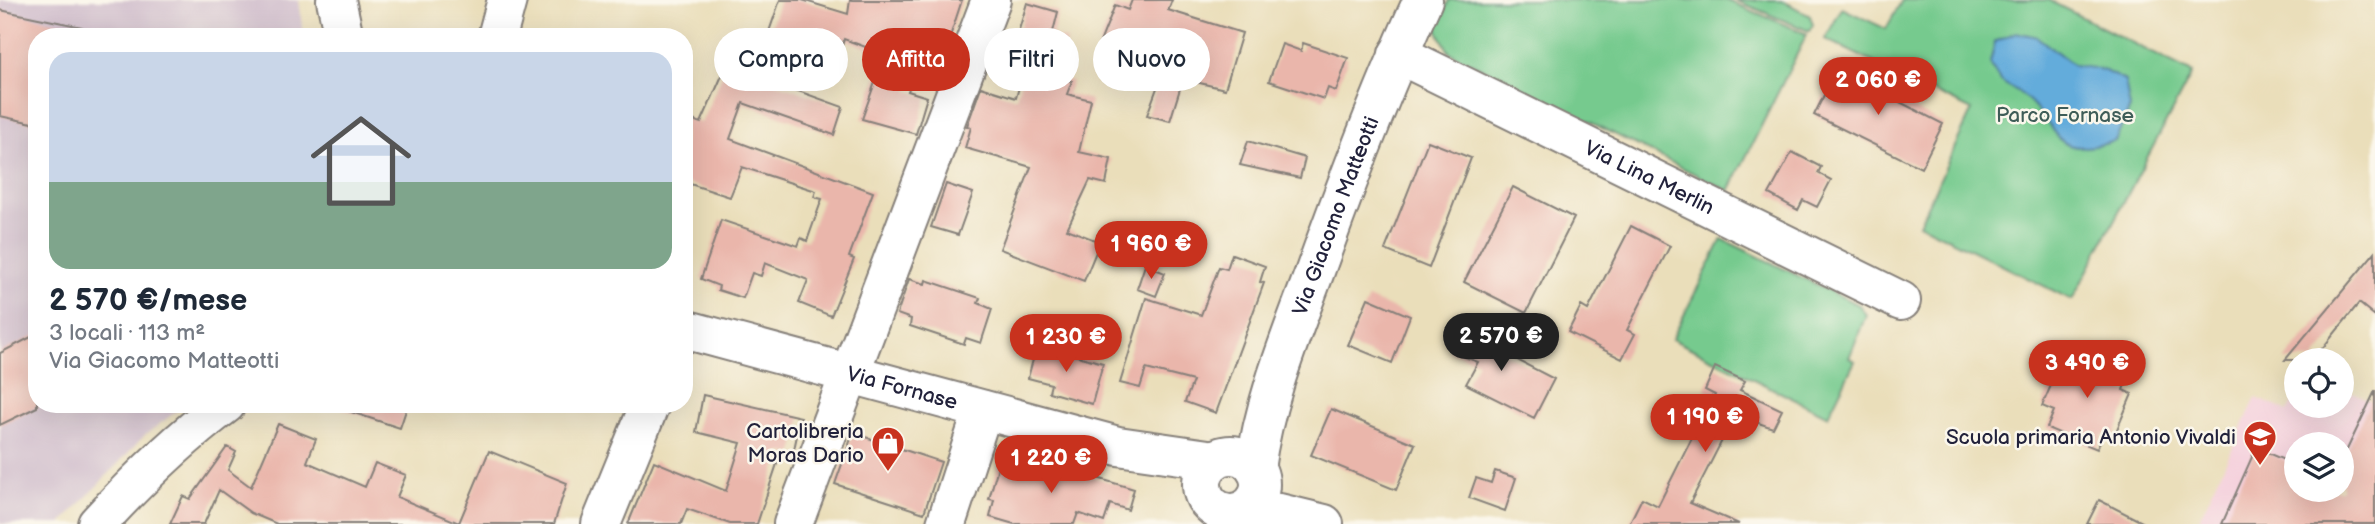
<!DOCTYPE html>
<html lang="it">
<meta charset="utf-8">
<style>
body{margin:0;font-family:"Balsamiq Sans",sans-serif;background:#f2f2f3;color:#1f2937;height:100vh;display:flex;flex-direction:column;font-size:26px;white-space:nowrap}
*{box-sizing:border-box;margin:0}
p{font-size:23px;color:#747a83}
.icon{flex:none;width:38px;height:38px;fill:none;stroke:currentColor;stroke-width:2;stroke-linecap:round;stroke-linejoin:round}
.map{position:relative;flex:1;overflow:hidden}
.drawer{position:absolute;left:28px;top:28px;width:665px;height:385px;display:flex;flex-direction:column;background:#fff;border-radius:28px;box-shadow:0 7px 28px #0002}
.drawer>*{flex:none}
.hud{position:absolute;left:714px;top:28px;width:665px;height:63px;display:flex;gap:14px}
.fabs{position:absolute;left:2284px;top:348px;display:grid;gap:14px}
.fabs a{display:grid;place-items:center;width:70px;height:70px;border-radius:50%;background:#fff;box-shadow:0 7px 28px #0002;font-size:35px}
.price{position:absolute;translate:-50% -60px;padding:0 16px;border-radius:24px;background:#c8321e;color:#fff;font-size:23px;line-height:46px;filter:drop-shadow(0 2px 4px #0008)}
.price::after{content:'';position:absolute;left:50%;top:42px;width:21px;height:16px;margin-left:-10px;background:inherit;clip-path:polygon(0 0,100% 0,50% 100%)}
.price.selected{background:#222;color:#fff}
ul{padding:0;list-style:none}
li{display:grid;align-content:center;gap:14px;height:371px;padding:0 21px}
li+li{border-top:2px solid #e0e1e3}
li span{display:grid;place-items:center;height:217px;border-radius:21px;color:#555}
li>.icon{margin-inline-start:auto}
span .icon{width:126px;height:126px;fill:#fffc;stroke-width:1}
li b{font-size:30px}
.tag{padding:0 24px;border-radius:32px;background:#fff;box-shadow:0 7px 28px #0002;font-size:24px;line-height:63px}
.tag.selected{background:#c8321e;color:#fff}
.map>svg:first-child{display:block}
.built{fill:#f4cfdc;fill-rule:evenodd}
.industrial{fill:#d0bdcc}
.green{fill:#76ca8e;stroke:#4c7664;stroke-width:2}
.water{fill:#64acdb;stroke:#43678b;stroke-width:2}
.building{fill:#eab6ab}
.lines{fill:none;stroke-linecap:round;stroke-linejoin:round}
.minor-casing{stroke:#86807a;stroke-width:42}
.minor{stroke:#fff;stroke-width:38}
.labels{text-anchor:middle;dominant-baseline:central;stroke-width:5;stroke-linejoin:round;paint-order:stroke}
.park-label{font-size:21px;fill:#3f5d58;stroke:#fbf7ec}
.street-label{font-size:21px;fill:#22223b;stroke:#fbf7ec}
.poi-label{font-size:21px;fill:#22223b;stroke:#fbf7ec;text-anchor:end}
</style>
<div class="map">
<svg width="2375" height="524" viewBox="0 0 2375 524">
<rect width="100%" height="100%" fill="#fbf7ec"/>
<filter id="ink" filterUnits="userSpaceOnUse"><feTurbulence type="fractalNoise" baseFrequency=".0143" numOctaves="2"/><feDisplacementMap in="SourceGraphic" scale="14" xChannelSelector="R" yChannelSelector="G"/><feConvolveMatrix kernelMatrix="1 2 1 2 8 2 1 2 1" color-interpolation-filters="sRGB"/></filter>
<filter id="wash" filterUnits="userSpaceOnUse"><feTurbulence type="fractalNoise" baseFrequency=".00686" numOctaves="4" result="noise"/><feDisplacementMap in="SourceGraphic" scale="28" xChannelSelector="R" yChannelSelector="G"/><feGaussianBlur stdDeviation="1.57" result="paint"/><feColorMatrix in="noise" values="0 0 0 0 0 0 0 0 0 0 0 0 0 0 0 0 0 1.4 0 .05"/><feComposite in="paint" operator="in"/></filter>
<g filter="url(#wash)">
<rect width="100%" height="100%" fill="#eadeba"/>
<path class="built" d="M 2342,387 L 2375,403 L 2375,524 L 2201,524 L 2200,517 L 2256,398 L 2288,411 L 2296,393 L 2296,406 L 2342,406 ZM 2296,444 L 2342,444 L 2342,490 L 2296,490 Z"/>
<path class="industrial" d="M 0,0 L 299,0 L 303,37 L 37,37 L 37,404 L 186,404 L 145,435 L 61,524 L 0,524 Z"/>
<path class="green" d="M 1449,0 L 1726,0 L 1807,34 L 1729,191 L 1449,52 L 1436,28 Z
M 1735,0 L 1782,0 L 1810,16 L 1813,25 L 1809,31 Z
M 1902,0 L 2048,0 L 2192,73 L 2072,300 L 1919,224 L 1972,110 L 1825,39 L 1842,8 L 1886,29 Z
M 1722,239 L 1859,305 L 1866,315 L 1849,358 L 1855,361 L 1828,416 L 1672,339 Z"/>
<path class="water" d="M 2016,32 L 2037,37 L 2074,65 L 2103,70 L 2125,81 L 2130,108 L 2115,141 C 2048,161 2063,129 2024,96 C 2004,81 2003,89 1990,63 L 1995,42 Z"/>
<g id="blocks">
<path class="building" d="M 780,0 L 802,0 L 848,14 L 850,0 L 962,0 L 944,55 L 923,49 L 908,91 L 927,97 L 916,134 L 862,119 L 885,54 L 844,39 L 839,56 L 788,41 L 773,82 L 843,107 L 834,135 L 743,103 L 730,139 L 873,192 L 849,257 L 854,259 L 831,316 L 799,303 L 808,280 L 765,263 L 761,276 L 752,273 L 743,298 L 718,290 L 719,286 L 701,279 L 721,220 L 798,246 L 801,238 L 807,241 L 822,199 L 814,197 L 816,191 L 742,167 L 730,197 L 684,182 L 684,117 L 701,123 L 728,62 L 755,72 Z
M 1132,0 L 1172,0 L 1168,10 L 1242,33 L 1225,89 L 1183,79 L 1170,121 L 1147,115 L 1164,69 L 1099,45 L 1115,5 L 1128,10 Z
M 1027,3 L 1058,12 L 1052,36 L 1067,40 L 1056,77 L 1072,81 L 1067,94 L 1091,100 L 1079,152 L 1111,159 L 1106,184 L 1090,180 L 1067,229 L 1100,242 L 1084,281 L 1000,249 L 1031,167 L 965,148 L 971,127 L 967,126 L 981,87 L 1016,98 L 1027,58 L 1012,53 Z
M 0,10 L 82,27 L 80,37 L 37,37 L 37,124 L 0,116 Z
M 1303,43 L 1348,58 L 1336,91 L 1328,88 L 1324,99 L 1269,81 L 1282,44 L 1301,51 Z
M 1839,65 L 1887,88 L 1884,94 L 1943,124 L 1921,168 L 1814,115 Z
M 1248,141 L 1305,158 L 1300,178 L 1240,165 Z
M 1428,141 L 1471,158 L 1429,268 L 1385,250 Z
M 1792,152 L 1821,167 L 1818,173 L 1831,180 L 1817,207 L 1803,200 L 1798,210 L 1769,194 Z
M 946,184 L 973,193 L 958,235 L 931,227 Z
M 1513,187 L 1574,218 L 1526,313 L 1464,282 Z
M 1631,226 L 1670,246 L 1627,330 L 1635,334 L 1622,359 L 1568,332 L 1581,306 L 1588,310 Z
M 2375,252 L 2375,316 L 2359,303 L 2313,360 L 2285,360 Z
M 1232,254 L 1265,266 L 1260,282 L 1264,283 L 1216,413 L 1185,402 L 1193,381 L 1146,369 L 1140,388 L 1120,383 L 1146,298 L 1201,315 L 1219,267 L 1227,269 Z
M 1145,265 L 1165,273 L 1156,296 L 1137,289 Z
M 909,279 L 925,284 L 926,280 L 980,298 L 978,303 L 992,309 L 981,343 L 966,338 L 964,344 L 910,326 L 911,319 L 897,314 Z
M 1368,298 L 1410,316 L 1392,363 L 1348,345 Z
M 1460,323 L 1487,333 L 1484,343 L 1554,379 L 1534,418 L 1466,384 L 1478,362 L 1449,351 Z
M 37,334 L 37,407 L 0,425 L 0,353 Z
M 1037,345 L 1103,363 L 1092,404 L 1049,392 L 1051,384 L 1028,378 Z
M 2081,353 L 2129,374 L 2123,390 L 2132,394 L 2113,439 L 2103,434 L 2097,449 L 2047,428 L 2054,411 L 2042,406 L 2062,360 L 2075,366 Z
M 1715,367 L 1745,381 L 1740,390 L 1782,410 L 1773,428 L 1735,415 L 1690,503 L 1739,524 L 1629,524 L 1642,498 L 1658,506 L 1694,434 L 1697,436 L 1715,395 L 1705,390 Z
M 2375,391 L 2375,524 L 2222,524 L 2256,448 L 2296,465 L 2296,490 L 2342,490 L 2342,460 Z
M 703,395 L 801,417 L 793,454 L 781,452 L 757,524 L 730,524 L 687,509 L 681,524 L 628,524 L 654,461 L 726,491 L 741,443 L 696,432 Z
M 343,404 L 408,404 L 400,428 L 342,409 Z
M 1331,409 L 1415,444 L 1396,490 L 1311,455 Z
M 278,424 L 316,439 L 307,462 L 365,487 L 375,463 L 406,475 L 397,497 L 459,523 L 489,451 L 567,483 L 554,524 L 277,524 L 251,513 L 219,490 L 204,524 L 170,524 L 183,496 L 190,499 L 227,447 L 236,452 L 228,470 L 251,487 Z
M 853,433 L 941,462 L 924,513 L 835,484 Z
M 1001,456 L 1086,479 L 1087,475 L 1134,489 L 1128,510 L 1110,504 L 1104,522 L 1078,513 L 1074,524 L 1014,524 L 990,517 L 994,500 L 989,499 Z
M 1495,471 L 1516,478 L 1505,511 L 1469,498 L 1476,478 L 1491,483 Z
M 2099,500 L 2146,524 L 2087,524 Z"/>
</g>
</g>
<g filter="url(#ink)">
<use href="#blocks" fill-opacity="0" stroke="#86807a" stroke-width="2"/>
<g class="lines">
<defs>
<g id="minor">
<path d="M 336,0 L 344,37"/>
<path d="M 497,37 L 507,0"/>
<path id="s1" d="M 1398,54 L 1901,301"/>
<path id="s2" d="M 684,329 L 1118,446 L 1215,460"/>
<circle cx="1231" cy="484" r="29"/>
<path id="s3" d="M 1255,469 C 1264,400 1291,336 1315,271 C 1348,179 1382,89 1423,0"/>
<path d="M 1243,511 L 1279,513 L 1324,524"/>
<path d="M 97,524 C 137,480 178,440 226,404"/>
<path d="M 601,524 L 650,404"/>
<path d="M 793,524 L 991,0"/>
<path d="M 946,524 L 983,410"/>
</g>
</defs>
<use href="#minor" class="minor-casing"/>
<use href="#minor" class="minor"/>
</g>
</g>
<defs>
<symbol id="school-pin" viewBox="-11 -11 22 30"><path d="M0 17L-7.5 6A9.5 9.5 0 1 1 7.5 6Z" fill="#c8321e" stroke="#fbf7ec"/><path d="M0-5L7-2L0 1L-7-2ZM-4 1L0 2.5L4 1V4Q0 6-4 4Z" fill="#fff"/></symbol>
<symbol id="shop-pin" viewBox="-11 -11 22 30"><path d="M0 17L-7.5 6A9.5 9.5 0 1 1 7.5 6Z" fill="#c8321e" stroke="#fbf7ec"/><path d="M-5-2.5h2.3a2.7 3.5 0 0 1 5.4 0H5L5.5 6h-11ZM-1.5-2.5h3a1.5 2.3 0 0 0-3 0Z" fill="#fff"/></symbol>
</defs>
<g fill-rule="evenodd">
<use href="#school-pin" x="2241" y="418" width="38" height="52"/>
<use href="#shop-pin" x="869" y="424" width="38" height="52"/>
</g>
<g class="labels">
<g class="park-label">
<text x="2065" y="115">Parco Fornase</text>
</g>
<g class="street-label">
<text stroke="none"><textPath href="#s1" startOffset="280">Via Lina Merlin</textPath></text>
<text stroke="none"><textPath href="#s3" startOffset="266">Via Giacomo Matteotti</textPath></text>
<text stroke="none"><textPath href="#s2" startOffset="226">Via Fornase</textPath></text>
</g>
<g class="poi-label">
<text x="864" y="431">Cartolibreria<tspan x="864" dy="24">Moras Dario</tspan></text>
<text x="2236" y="437">Scuola primaria Antonio Vivaldi</text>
</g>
</g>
</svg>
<div class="fabs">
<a><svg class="icon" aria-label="locate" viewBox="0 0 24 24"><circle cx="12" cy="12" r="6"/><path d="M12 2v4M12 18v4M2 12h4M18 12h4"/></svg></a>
<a><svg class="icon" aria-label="layers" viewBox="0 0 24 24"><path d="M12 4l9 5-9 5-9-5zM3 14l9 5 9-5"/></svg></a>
</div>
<b class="price" style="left:1878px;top:117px">2 060 €</b>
<b class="price" style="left:1151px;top:281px">1 960 €</b>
<b class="price selected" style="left:1501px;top:373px">2 570 €</b>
<b class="price" style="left:1066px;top:374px">1 230 €</b>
<b class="price" style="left:2087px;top:400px">3 490 €</b>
<b class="price" style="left:1705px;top:454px">1 190 €</b>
<b class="price" style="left:1051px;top:495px">1 220 €</b>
<div class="hud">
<a class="tag">Compra</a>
<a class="tag selected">Affitta</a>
<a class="tag">Filtri</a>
<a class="tag">Nuovo</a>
</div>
<section class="drawer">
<ul>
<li><span style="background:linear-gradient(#c9d6e8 60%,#7fa58c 0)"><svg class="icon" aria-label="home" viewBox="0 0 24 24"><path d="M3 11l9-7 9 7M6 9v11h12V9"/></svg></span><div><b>2 570 €/mese</b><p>3 locali · 113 m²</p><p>Via Giacomo Matteotti</p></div></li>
</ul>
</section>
</div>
